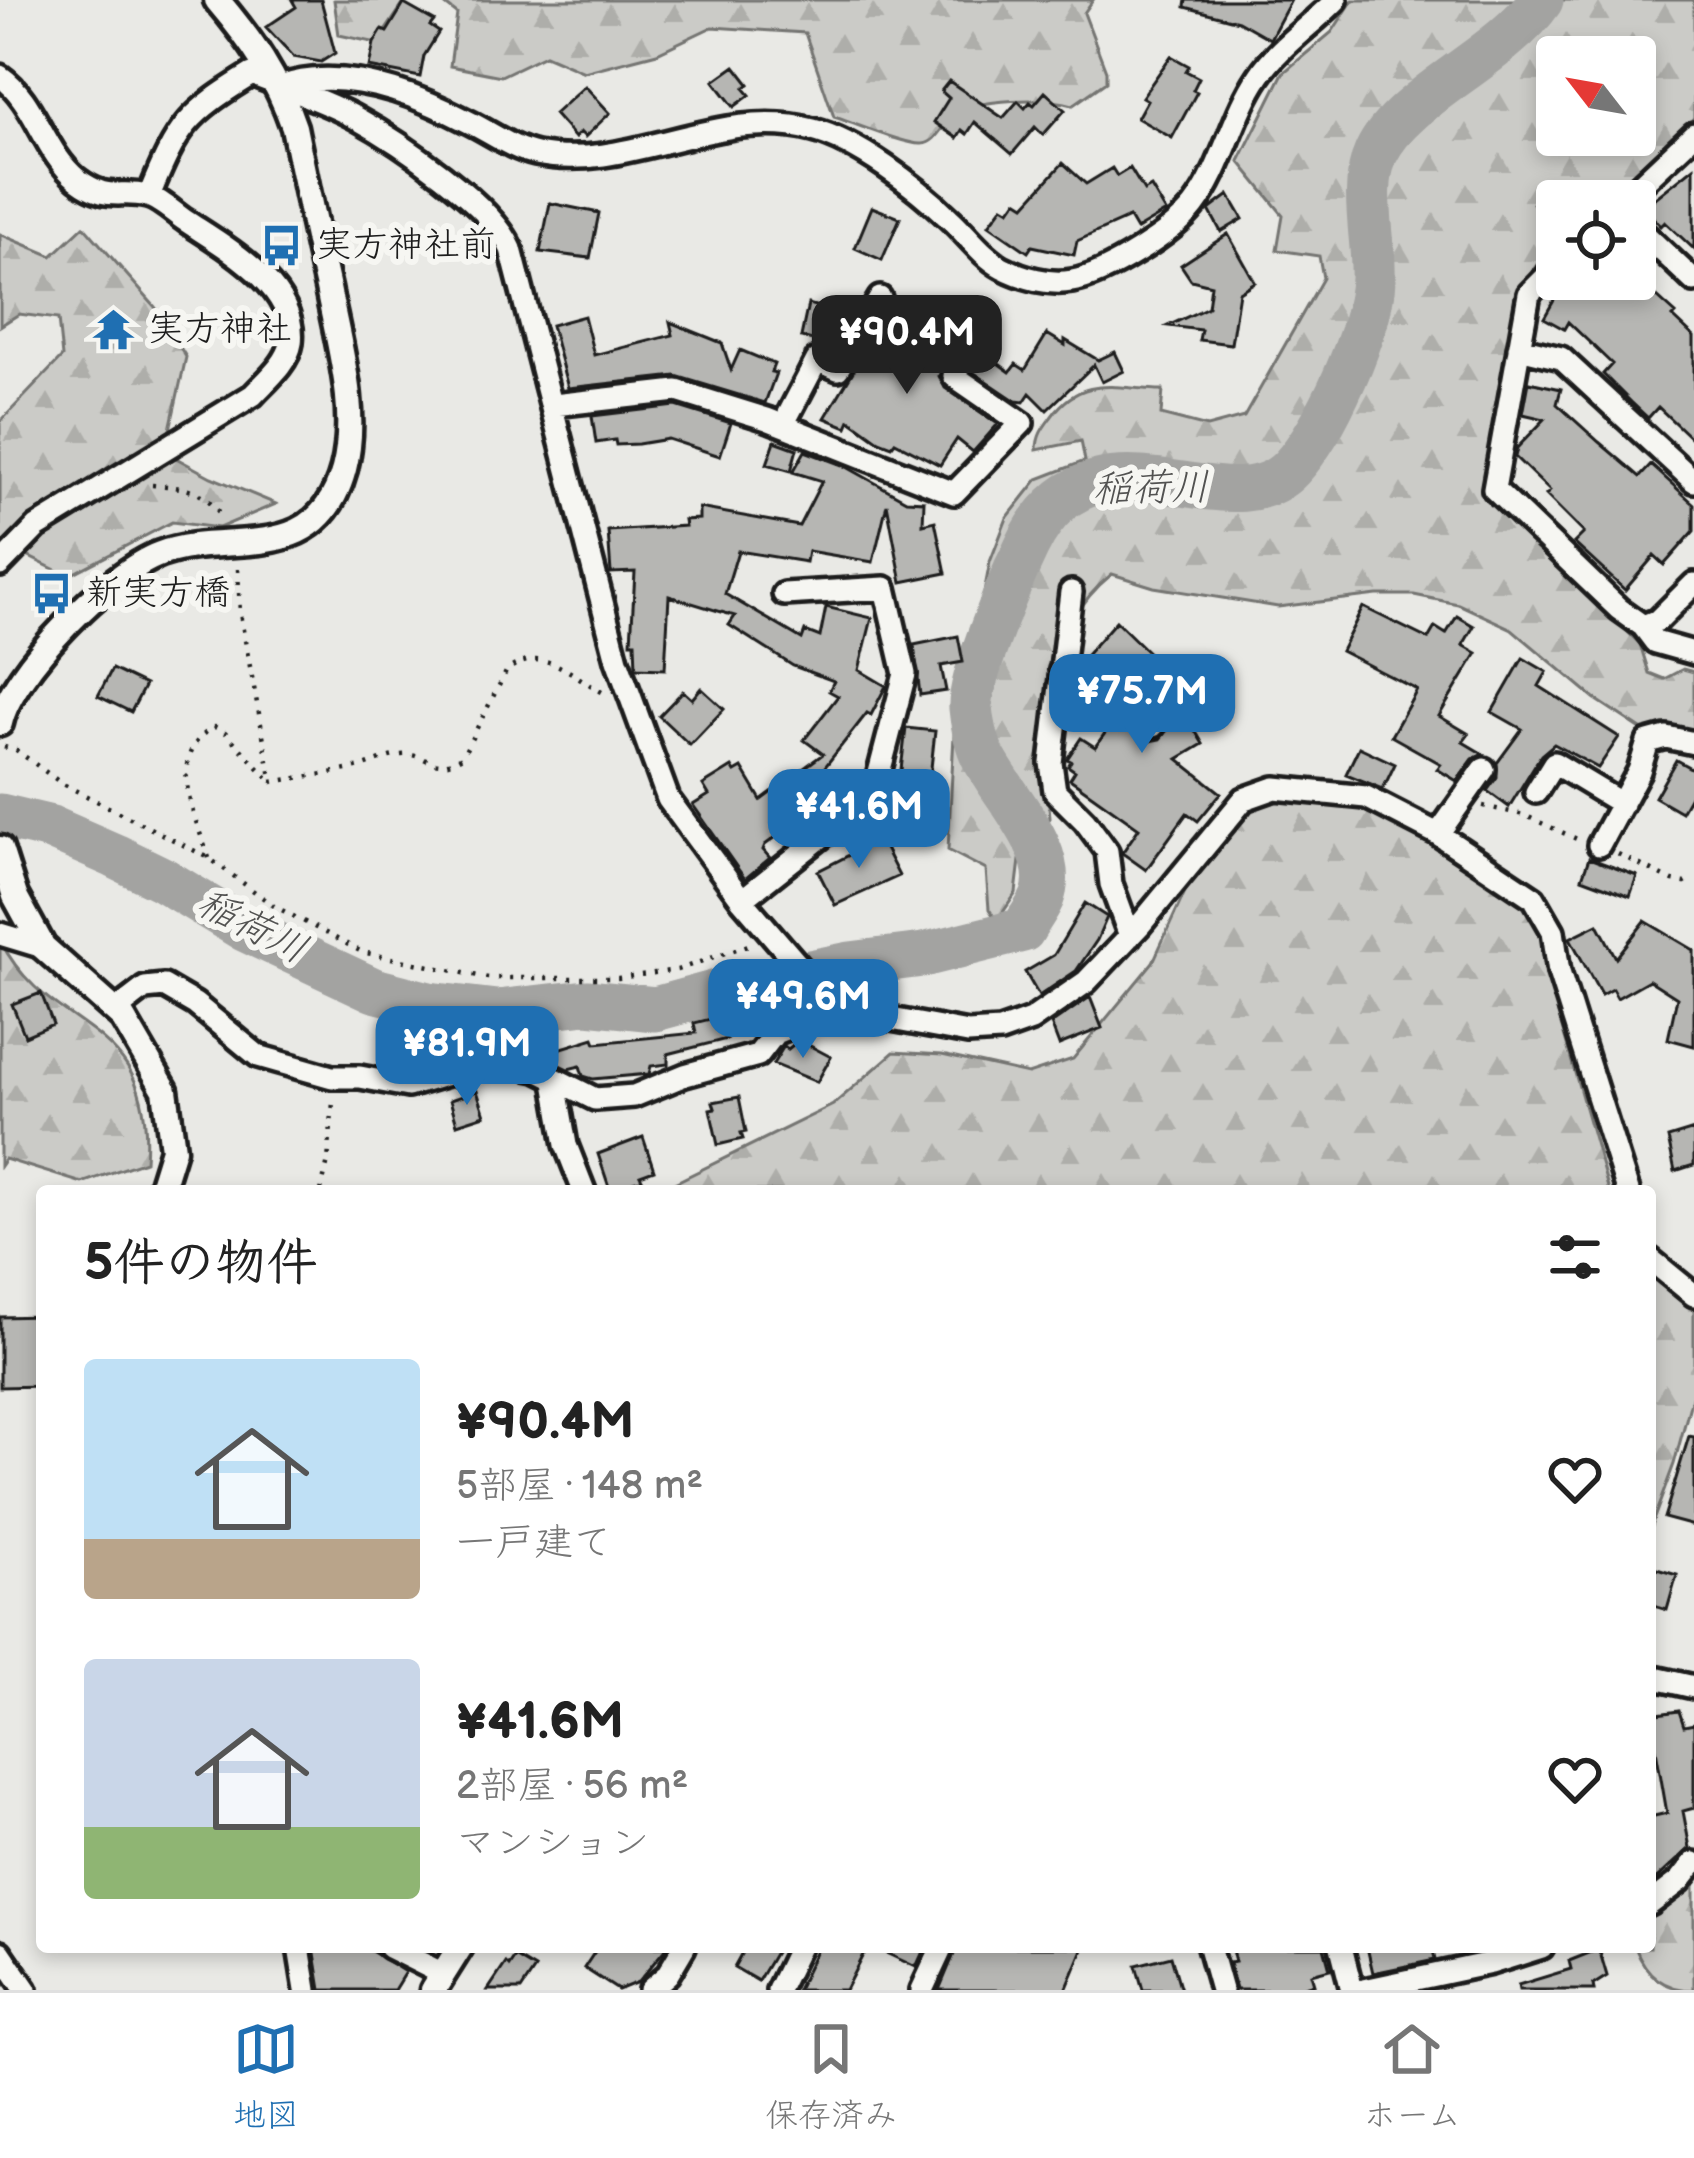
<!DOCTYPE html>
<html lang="ja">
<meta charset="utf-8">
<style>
body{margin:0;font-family:"Balsamiq Sans","Klee One",sans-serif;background:#f6f6f6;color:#222;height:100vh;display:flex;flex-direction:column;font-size:45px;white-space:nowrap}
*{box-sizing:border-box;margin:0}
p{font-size:39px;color:#767676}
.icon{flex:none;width:66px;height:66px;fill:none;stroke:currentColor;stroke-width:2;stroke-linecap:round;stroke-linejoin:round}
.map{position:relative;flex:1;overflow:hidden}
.details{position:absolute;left:36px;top:1185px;width:1620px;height:768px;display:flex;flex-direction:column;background:#fff;border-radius:12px;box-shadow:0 6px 18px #0003}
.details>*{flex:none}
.needle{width:78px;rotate:301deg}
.buttons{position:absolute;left:1536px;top:36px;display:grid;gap:24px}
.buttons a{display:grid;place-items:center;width:120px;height:120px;border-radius:12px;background:#fff;box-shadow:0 6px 18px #0003;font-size:60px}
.price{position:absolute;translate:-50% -102px;padding:0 27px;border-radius:24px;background:#1f6fb2;color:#fff;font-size:39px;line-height:78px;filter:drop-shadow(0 3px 6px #0008)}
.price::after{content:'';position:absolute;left:50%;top:72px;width:36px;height:27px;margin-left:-18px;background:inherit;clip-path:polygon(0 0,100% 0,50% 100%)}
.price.active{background:#222;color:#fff}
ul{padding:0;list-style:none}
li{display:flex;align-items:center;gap:36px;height:300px;padding:0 48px}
li span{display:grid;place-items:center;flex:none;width:336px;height:240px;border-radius:12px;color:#555}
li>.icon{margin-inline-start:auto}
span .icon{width:144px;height:144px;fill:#fffc;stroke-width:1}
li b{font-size:51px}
h2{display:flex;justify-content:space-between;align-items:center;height:144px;padding:0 48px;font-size:51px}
.dock{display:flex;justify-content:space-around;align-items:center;height:168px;border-top:3px solid #e0e0e0;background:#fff;font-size:33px;color:#767676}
.dock a{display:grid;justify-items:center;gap:6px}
.dock .active{color:#1f6fb2}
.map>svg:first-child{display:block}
.forest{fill:url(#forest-firs);stroke:#747472;stroke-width:3;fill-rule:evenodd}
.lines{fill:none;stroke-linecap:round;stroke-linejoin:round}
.river{stroke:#a3a3a1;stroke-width:45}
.building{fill:#b6b6b3;stroke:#1c1c1c;stroke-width:3}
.minor-casing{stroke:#1c1c1c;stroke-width:30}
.tertiary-casing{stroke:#1c1c1c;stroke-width:33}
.path{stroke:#1c1c1c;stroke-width:4.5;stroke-dasharray:3 9;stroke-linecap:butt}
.minor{stroke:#f6f6f2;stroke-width:21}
.tertiary{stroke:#f6f6f2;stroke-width:24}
.labels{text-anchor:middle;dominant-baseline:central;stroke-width:12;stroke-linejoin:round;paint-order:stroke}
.poi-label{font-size:36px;fill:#1c1c1c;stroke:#f6f6f2;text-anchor:start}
.water-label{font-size:39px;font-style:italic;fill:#525251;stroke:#f6f6f2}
</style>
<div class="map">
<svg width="1694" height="1990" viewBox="0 0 1694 1990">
<defs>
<pattern id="forest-firs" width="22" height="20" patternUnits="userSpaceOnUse" patternTransform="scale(3)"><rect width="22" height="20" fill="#cbcbc7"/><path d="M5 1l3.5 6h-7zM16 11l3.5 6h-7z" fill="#aeaeaa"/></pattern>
</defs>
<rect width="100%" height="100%" fill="#e9e9e5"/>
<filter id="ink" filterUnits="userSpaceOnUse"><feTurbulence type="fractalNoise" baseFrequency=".00833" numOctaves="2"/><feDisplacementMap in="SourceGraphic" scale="24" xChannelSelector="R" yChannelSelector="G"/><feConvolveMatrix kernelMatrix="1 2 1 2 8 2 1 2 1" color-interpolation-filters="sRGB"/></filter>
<g filter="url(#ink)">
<path class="forest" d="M 334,0 L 406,0 L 377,43 L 339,35 Z
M 439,0 L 1093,0 L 1084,13 L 1106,71 L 1106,82 L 1073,105 C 1046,97 978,98 955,114 C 942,123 939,142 922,144 C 908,146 851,122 834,117 L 805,33 L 712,27 L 657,53 L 584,72 L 545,55 L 501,76 L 450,66 L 457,14 Z
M 1353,0 L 1694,0 L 1694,117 L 1685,131 L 1602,201 L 1570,201 L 1554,182 L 1533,203 L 1557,233 L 1557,238 L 1527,278 L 1516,303 L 1481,491 L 1640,644 L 1649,673 L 1664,679 L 1683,669 L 1694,672 L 1694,733 L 1641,729 L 1594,698 L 1512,629 L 1458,604 L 1414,595 L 1377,595 L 1278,607 L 1154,587 L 1112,574 C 1037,634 1043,732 1050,818 L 1020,860 L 1016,893 L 997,921 L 989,909 L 986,870 L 948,850 L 957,678 L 976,634 L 990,562 L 1007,518 L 1038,479 L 1085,461 L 1081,441 L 1037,450 C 1037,435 1043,428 1052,416 C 1083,374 1116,389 1163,390 L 1161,415 L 1207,427 L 1244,417 L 1323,278 L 1319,256 L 1277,250 L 1283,215 L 1239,161 L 1283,73 L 1332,32 ZM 1557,57 L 1635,57 L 1635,135 L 1557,135 Z
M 84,226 L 155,307 L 186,357 L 165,452 L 211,477 L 276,504 L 219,528 L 172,522 L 68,576 L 25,555 L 0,571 L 0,422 L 62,357 L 58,319 L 19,314 L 0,326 L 0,234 L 52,256 Z
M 1271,796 L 1314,798 L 1394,818 L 1529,904 L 1547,941 L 1558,1014 L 1609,1191 L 658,1191 L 833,1105 L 894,1052 L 942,1055 L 1028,1074 L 1073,1059 L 1153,962 L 1189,883 L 1246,805 Z
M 0,940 C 50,1040 156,1015 145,1161 L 82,1183 L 5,1159 L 0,1166 Z
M 1650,1276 L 1694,1308 L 1694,1390 L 1674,1464 L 1650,1529 Z
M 1694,1876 L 1694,1990 C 1664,1990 1646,1975 1635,1947 L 1650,1947 L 1650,1914 Z"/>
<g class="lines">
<path class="river" d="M 0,816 L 51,828 L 115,856 L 162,879 L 246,930 L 374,990 L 429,1004 L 497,1012 L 587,1002 L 655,1009 L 735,987 L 850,964 L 923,955 L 1023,930 C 1029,919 1037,909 1042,898 C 1061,849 998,792 981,752 C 976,740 972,721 971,708 C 968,680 1013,575 1027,546 C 1093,408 1228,536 1291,468 C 1326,431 1371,330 1373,279 C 1375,240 1360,188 1376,153 C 1402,96 1501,59 1541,0"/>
</g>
<path class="building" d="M 292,0 L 321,0 L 335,53 L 321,62 L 294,57 L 266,27 L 296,7 Z
M 1186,0 L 1291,0 L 1270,39 L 1238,21 L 1185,7 Z
M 404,4 L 434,21 L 430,26 L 439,32 L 424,56 L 420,77 L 369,67 L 374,43 L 382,30 L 387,32 Z
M 1171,56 L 1189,66 L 1186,71 L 1199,78 L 1193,90 L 1197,92 L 1172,138 L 1137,118 L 1147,100 L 1142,97 Z
M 735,66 L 749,84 L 744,88 L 750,95 L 734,107 L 714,81 Z
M 949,81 L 1003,118 L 1018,101 L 1025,108 L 1030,102 L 1034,105 L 1045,92 L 1065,110 L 1043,135 L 1035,127 L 1012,154 L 975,122 L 967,134 L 962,130 L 957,138 L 934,122 L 949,98 L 941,91 Z
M 585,86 L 610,113 L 585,137 L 580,132 L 575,138 L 554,114 Z
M 1063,163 L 1086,184 L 1112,168 L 1117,176 L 1130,168 L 1144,191 L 1151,187 L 1166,212 L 1136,230 L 1129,218 L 1077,241 L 1074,255 L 1032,246 L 1028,252 L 989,225 L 1003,206 L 1010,210 L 1017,200 L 1025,205 Z
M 1694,167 L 1694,249 L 1665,222 L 1661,226 L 1644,207 Z
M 1229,195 L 1243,219 L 1221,232 L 1209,210 Z
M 550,203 L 599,213 L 590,258 L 540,252 Z
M 872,207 L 900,218 L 882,260 L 855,248 Z
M 1228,234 L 1255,282 L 1239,292 L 1231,344 L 1199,340 L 1201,330 L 1168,326 L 1208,307 L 1211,285 L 1191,280 L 1181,265 Z
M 1566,279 L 1637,279 L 1676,314 L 1673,317 L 1694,337 L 1694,441 L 1658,407 L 1648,418 L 1631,402 L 1603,374 L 1612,364 L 1568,322 L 1564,329 L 1544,318 Z
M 899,303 L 916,322 L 909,329 L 917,337 L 908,344 L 943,366 L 939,376 L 945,388 L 998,424 L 973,452 L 957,439 L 940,465 L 895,442 L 892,446 L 879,441 L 850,420 L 847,427 L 825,418 L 889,312 Z
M 808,304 L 837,312 L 827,344 L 801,337 Z
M 584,316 L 594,355 L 673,335 L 670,322 L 722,343 L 731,370 L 740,350 L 774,364 L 771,372 L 776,373 L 765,403 L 676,376 L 568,388 L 551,325 Z
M 1047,334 L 1065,345 L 1065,340 L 1098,360 L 1115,352 L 1124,371 L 1102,382 L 1094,365 L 1047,410 L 1030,393 L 1024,402 L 1016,401 L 958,362 L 970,343 L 1010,372 L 1016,364 L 1025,370 Z
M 1529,382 L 1561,389 L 1557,404 L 1599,442 L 1640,477 L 1651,465 L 1694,504 L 1694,531 L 1664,565 L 1654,556 L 1625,590 L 1574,543 L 1584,533 L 1546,495 L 1550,491 L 1515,457 L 1517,448 L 1545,419 L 1523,414 Z
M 676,406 L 731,423 L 720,456 L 668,439 L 638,444 L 616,445 L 615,440 L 596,443 L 592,416 Z
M 775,441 L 797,449 L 791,471 L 767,464 Z
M 805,451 L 845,466 L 906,500 L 924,501 L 923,524 L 935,521 L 946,573 L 902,582 L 887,504 L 873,562 L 808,551 L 806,562 L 738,551 L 725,594 L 802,639 L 805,631 L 820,637 L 826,607 L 872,618 L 859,670 L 886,686 L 871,715 L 867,713 L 810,786 L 823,803 L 765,845 L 763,850 L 770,858 L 745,879 L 693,805 L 709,795 L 703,785 L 732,767 L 735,772 L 742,768 L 761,800 L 823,754 L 804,740 L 838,696 L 829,691 L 834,681 L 793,666 L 729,625 L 735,616 L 669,596 L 665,669 L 636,668 L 635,642 L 631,642 L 635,572 L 611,573 L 608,531 L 685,526 L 684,520 L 699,519 L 699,508 L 799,526 L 822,481 L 793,472 Z
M 1363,607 L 1428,639 L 1435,627 L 1446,634 L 1457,616 L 1474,626 L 1463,645 L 1477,653 L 1439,716 L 1469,734 L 1463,742 L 1483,754 L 1473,759 L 1457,781 L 1437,769 L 1441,764 L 1391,736 L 1417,690 L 1341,651 Z
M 1116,621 L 1156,660 L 1147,671 L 1173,693 L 1203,744 L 1178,759 L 1221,793 L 1198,821 L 1187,813 L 1146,870 L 1122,853 L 1139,828 L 1070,779 L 1075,771 L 1068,766 L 1071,761 L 1067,759 L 1081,738 L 1095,747 L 1116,718 L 1150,741 L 1160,739 L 1168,729 L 1162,714 L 1086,655 Z
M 958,636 L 963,662 L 941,666 L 946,691 L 920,695 L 914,645 Z
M 1523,658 L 1547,672 L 1539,686 L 1619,737 L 1598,768 L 1554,744 L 1541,755 L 1509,807 L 1487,791 L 1497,777 L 1497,763 L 1522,729 L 1492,712 Z
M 112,669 L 145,685 L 131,712 L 98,696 Z
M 701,688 L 724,709 L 690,745 L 659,716 L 683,691 L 692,699 Z
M 906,728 L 935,731 L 924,833 L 895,820 Z
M 1359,747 L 1395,764 L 1383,789 L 1346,774 Z
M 1676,760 L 1694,770 L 1694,789 L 1681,812 L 1655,797 Z
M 877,833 L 899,876 L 835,905 L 818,871 L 857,851 L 854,845 Z
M 1589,858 L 1637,876 L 1630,896 L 1582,878 Z
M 1085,903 L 1107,917 L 1097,940 L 1076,971 L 1039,996 L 1025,972 L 1054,955 Z
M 1645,921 L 1694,950 L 1694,1046 L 1668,1039 L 1677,998 L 1649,980 L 1617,998 L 1612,989 L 1601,995 L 1570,938 L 1598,924 L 1616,958 Z
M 41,993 L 53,1024 L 25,1036 L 12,1004 Z
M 1090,997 L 1102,1028 L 1059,1045 L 1051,1024 Z
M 722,1016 L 727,1039 L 668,1054 L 668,1064 L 651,1066 L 649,1074 L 593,1079 L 583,1076 L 580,1066 L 568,1069 L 539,1055 L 594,1038 L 596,1043 L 696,1033 L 694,1023 Z
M 799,1040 L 831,1057 L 817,1082 L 773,1064 L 784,1046 L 788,1049 Z
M 477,1091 L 485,1115 L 457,1124 L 450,1100 Z
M 739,1097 L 746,1132 L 741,1133 L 743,1139 L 718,1145 L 710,1109 L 715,1108 L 713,1102 Z
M 1694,1130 L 1694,1165 L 1675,1171 L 1668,1138 Z
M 643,1137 L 654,1170 L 640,1175 L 642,1179 L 610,1190 L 598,1154 Z
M 42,1316 L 42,1386 L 0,1387 L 0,1317 Z
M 1689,1436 L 1694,1437 L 1694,1526 L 1664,1518 Z
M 1650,1567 L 1677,1575 L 1667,1610 L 1650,1605 Z
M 1679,1711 L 1684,1726 L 1694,1724 L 1694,1808 L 1683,1811 L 1690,1848 L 1650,1885 L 1650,1817 L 1667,1813 L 1650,1715 Z
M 314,1947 L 365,1947 L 405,1972 L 394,1990 L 321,1990 Z
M 598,1947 L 667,1947 L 638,1982 L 618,1990 L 584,1968 Z
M 745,1947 L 778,1947 L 758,1981 L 734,1967 Z
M 818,1947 L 867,1947 L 845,1990 L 797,1990 Z
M 873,1947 L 925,1947 L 916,1967 Z
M 957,1947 L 1084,1947 L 1066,1990 L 939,1990 Z
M 1231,1947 L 1324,1947 L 1330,1969 L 1311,1974 L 1314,1984 L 1295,1990 L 1236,1990 L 1229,1963 L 1235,1962 Z
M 1367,1947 L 1432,1947 L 1435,1960 L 1373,1973 Z
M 1599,1949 L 1607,1976 L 1593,1985 L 1594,1990 L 1519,1990 L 1518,1985 L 1571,1969 L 1569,1961 Z
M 1171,1956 L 1181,1990 L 1143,1990 L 1136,1965 Z
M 515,1957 L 535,1969 L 521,1990 L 488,1990 L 506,1963 L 509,1966 Z"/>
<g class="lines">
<defs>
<path id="minor" d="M 0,76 C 36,101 43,151 77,179 C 109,203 118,189 147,196 C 160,199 175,214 186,221 C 225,247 298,287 291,343 C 288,363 266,381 253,395 L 37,527 L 0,565
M 280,87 C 341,65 416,94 471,123 C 491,133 513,149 536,154 C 629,173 719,105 813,130 C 857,141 917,187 949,218 C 967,234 981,255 1002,267 C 1023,278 1049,285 1072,281 C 1105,276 1174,232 1194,206 C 1223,168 1232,116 1259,76 C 1278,47 1312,25 1336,0
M 149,196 C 178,125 187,114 252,74 C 286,89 324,100 356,118 C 398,141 493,205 511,249 L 617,660 L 668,799 L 742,900 L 836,1009 L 968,1033 L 1000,1031 L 1031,1020 L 1086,982 L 1140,925 L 1244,799 L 1275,788 L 1366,797 L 1438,834 L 1534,898 L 1553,931 L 1559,972 L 1628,1191
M 1623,201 L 1694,134
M 1635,225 L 1694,281
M 1557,266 L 1529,294 L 1494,489 L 1619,609 L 1643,626 L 1658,620 L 1694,584
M 1519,348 L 1561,358 L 1694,481
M 554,405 L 677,391 L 767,419 L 954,493 L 1022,423 L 954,376
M 783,425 L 817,360 L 838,369 L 880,298
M 1071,592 L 1051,763 L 1055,791 L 1085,821 L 1107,851 L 1111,884 L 1130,936
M 1643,626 L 1655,642 L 1694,653
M 1061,670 L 1089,680 L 1153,726
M 1536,792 L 1554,763 L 1622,804
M 1438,834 L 1484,769
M 1599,845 L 1639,771 L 1648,742 L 1666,737 L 1694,743
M 742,900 L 873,796 L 905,674 L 885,588 L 784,594
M 0,934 L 43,947
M 115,1011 L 145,988 L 164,986 L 195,1004 L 258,1056 L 332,1077 L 360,1077 L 408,1086 L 465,1069 L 508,1064 L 537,1070 L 595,1099 L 634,1096 L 685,1075 L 758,1055 L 775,1033 L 836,1009
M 555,1082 L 566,1145 L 584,1191
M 1650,1259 L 1694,1295
M 1650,1677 L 1694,1687
M 1650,1904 L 1680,1881 L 1694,1863
M 299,1947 L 306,1990
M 389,1947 L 443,1974
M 1209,1947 L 1221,1990
M 1341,1947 L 1352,1990
M 0,1952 L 26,1990
M 650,1990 L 668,1974 L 684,1947
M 778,1990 L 799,1947
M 922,1990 L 942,1947
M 1364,1990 L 1491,1963 L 1542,1947"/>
<path id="tertiary" d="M 0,723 C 11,671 110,572 160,554 C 227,529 317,570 344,469 C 359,411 339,346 328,288 C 316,234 305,181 294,127 C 277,77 251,40 217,0
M 0,849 L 15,896 L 43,947 L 123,1018 L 165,1090 L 173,1149 L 160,1191
M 433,1990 L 460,1947"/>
</defs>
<use href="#minor" class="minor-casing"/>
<use href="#tertiary" class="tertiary-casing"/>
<path class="path" d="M 152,485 C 184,487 206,489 223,519
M 238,569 L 240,614 L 272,782
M 4,747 L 16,750 L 61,783 L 209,858 L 274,906 L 362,952 L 488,978 L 618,978 L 677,970 L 751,944
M 272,782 C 300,777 329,774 356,768 C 371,765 386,756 401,755 C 428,752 431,775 462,757 L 507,670 C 544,645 568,673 602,692
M 1483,806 L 1524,815 L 1579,840
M 1618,854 L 1673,881 L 1685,883 L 1694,878
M 209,858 C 195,816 163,754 215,727 L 225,732 L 272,782
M 321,1191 L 328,1161 L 333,1102"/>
<use href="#minor" class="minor"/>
<use href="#tertiary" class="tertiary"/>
</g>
</g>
<defs>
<symbol id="bus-bare" viewBox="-9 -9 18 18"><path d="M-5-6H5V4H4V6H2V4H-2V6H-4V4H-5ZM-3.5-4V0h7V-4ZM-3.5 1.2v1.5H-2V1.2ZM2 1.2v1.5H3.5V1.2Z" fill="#1f6fb2" stroke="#f6f6f2" stroke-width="2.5" paint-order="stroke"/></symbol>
<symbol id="temple-bare" viewBox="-9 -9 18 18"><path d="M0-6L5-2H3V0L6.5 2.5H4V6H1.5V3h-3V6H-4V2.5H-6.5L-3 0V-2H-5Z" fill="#1f6fb2" stroke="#f6f6f2" stroke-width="2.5" paint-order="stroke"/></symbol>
</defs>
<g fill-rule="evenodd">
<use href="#bus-bare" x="252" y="216" width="59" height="59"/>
<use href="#temple-bare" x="84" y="300" width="59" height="59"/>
<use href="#bus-bare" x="22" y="564" width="59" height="59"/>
</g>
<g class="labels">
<g class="poi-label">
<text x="316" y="245">実方神社前</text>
<text x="148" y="329">実方神社</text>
<text x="86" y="593">新実方橋</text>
</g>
<g class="water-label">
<text transform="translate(1151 489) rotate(-1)">稲荷川</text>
<text transform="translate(252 927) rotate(27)">稲荷川</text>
</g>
</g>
</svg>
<div class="buttons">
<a><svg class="needle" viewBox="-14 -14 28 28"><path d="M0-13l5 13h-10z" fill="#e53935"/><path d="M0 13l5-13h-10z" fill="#767676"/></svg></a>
<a><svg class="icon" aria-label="locate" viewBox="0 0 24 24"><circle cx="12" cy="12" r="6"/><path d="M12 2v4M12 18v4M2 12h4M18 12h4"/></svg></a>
</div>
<b class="price active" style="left:907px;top:397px">¥90.4M</b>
<b class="price" style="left:1142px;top:756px">¥75.7M</b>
<b class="price" style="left:859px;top:871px">¥41.6M</b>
<b class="price" style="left:803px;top:1061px">¥49.6M</b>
<b class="price" style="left:467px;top:1108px">¥81.9M</b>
<section class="details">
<h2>5件の物件<svg class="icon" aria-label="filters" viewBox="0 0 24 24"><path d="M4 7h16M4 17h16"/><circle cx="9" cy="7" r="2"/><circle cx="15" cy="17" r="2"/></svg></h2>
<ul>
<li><span style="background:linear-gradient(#bfe0f5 75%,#b9a48a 0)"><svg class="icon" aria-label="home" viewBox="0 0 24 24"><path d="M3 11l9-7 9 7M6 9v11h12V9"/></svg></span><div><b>¥90.4M</b><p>5部屋 · 148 m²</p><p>一戸建て</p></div><svg class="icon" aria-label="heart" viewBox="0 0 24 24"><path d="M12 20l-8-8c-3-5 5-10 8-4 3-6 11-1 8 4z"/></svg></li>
<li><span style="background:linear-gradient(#c9d6e8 70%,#8fb573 0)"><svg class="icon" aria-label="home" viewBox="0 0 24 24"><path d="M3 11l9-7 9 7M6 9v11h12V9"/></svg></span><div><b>¥41.6M</b><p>2部屋 · 56 m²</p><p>マンション</p></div><svg class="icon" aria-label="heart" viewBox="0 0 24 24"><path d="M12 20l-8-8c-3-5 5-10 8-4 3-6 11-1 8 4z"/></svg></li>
</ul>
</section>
</div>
<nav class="dock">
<a class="active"><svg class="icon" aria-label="map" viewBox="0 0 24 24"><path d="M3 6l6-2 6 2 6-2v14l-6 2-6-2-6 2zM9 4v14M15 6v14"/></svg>地図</a>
<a><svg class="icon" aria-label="saved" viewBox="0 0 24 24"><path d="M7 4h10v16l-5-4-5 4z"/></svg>保存済み</a>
<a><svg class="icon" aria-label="home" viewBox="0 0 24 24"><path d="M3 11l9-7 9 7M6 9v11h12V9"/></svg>ホーム</a>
</nav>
